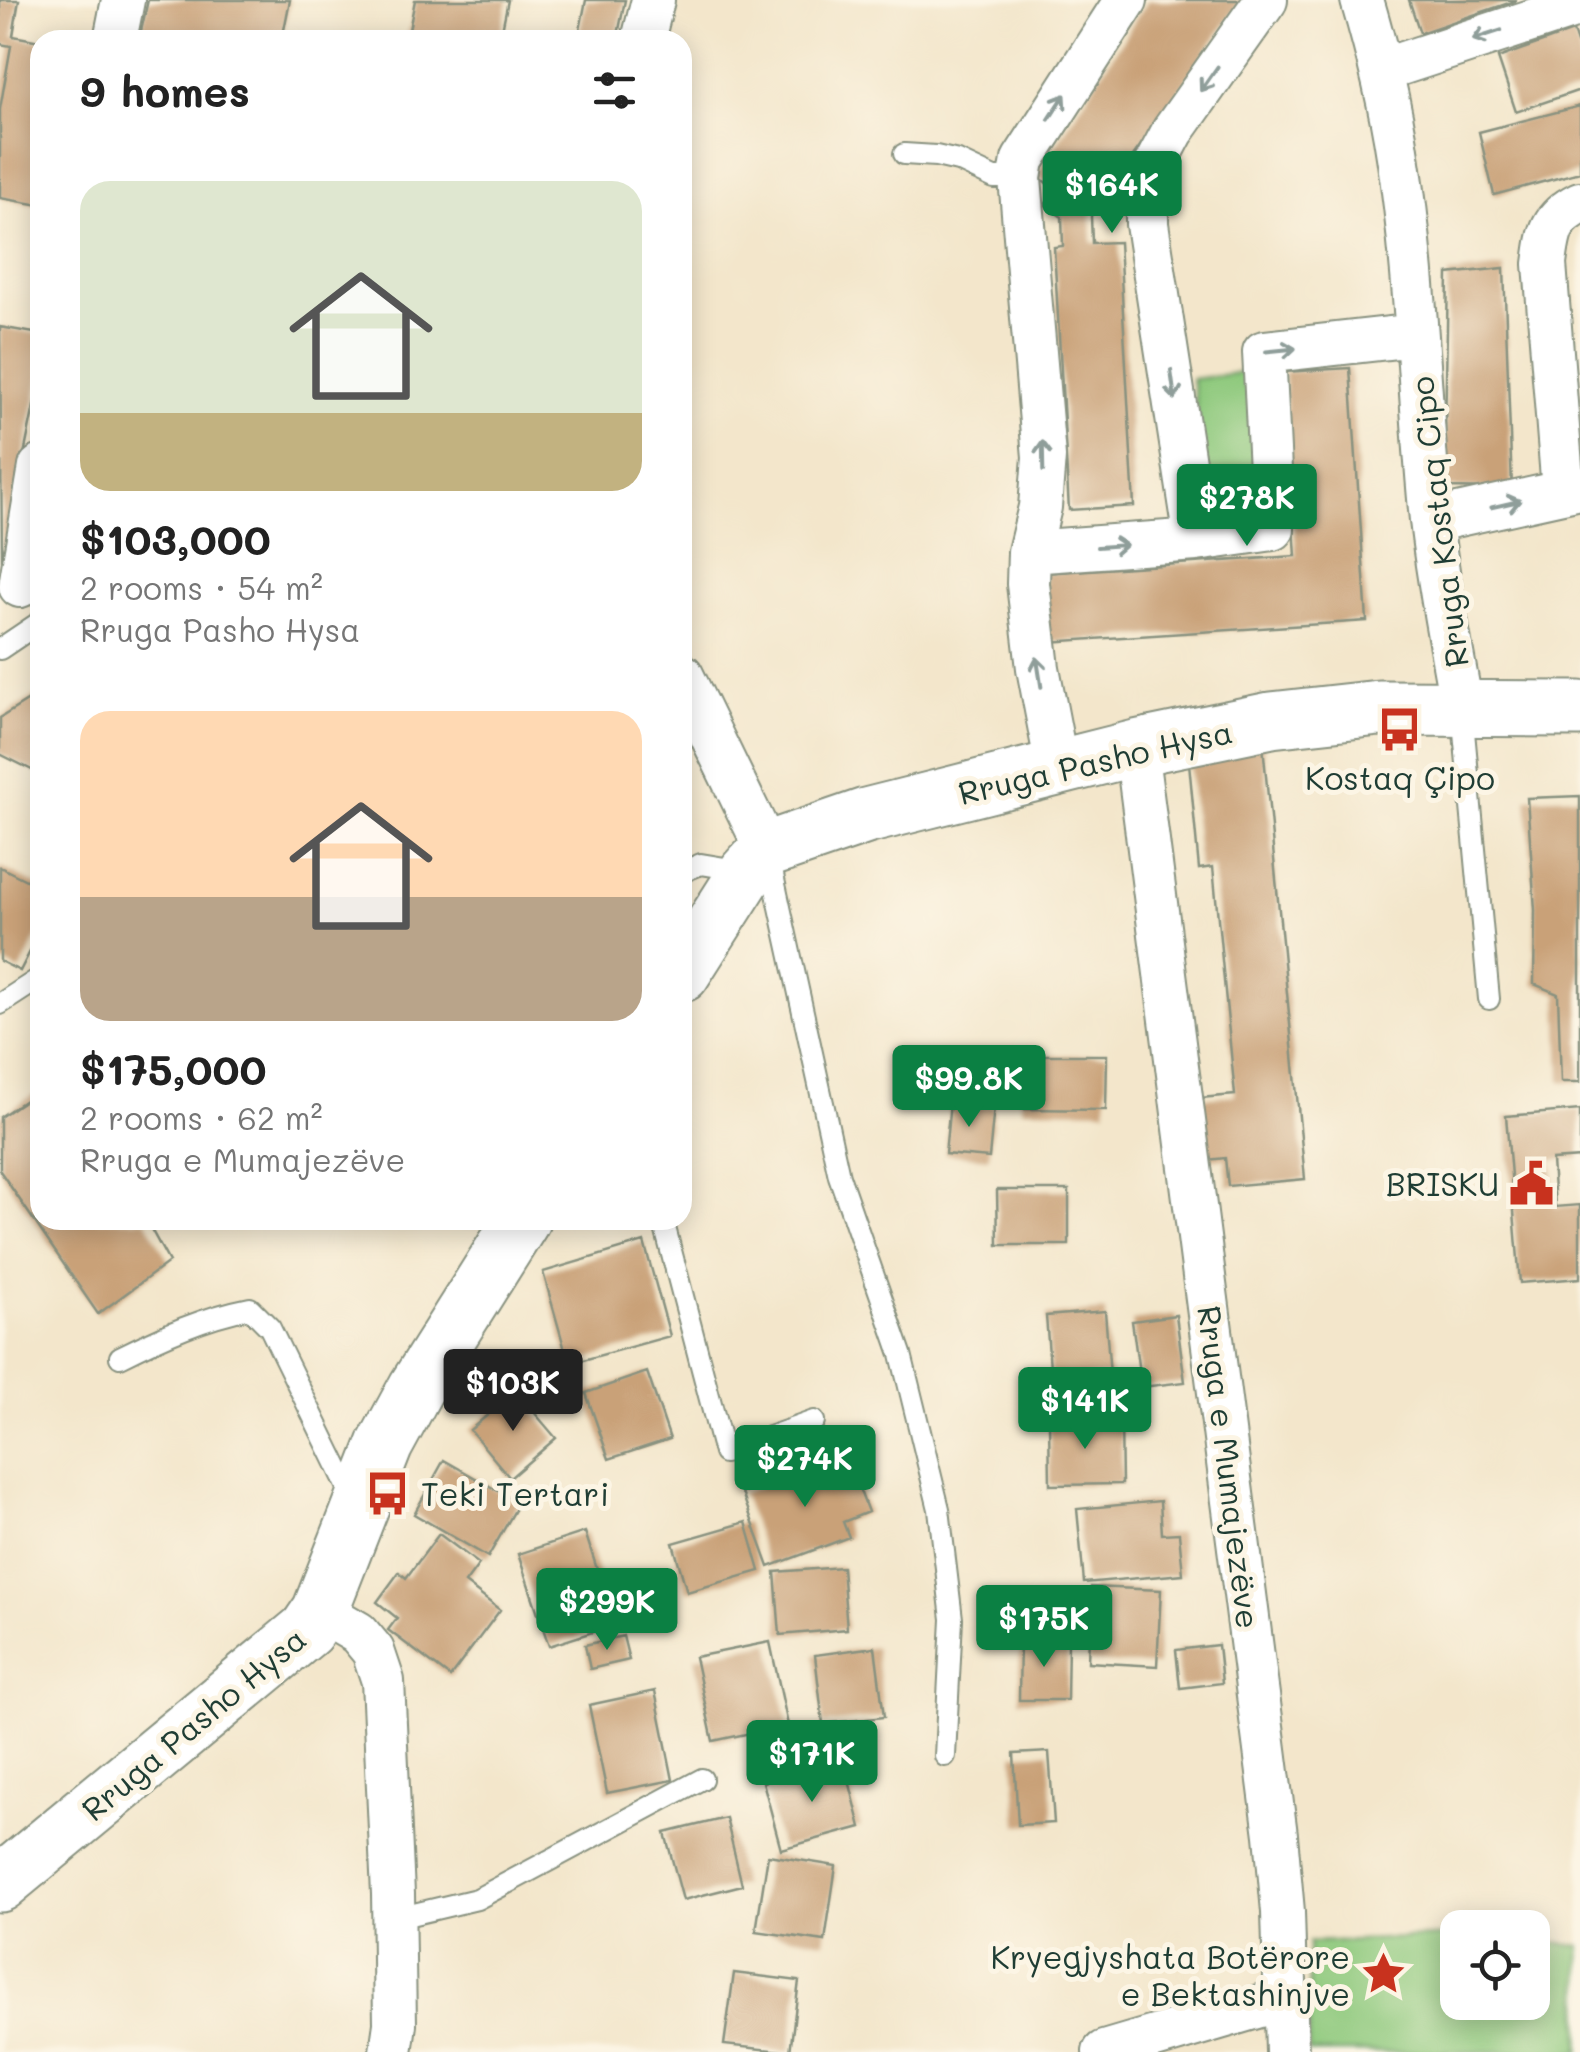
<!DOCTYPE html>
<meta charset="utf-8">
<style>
body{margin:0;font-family:Mali,sans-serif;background:#f2f2f2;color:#222;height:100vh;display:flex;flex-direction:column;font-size:38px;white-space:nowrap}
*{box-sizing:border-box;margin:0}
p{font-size:32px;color:#767676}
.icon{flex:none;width:55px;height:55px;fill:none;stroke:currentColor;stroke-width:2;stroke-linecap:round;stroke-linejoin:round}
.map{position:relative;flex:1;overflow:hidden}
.panel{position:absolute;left:30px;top:30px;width:662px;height:1200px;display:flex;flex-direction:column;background:#fff;border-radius:30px;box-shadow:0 5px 25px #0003}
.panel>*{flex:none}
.buttons{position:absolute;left:1440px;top:1910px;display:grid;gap:20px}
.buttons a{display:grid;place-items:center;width:110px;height:110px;border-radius:20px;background:#fff;box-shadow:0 5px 25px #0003;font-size:50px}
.price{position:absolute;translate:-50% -85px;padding:0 22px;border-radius:10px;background:#0b8043;color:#fff;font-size:32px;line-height:65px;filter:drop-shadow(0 2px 5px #0008)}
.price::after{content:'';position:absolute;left:50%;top:60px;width:30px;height:22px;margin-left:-15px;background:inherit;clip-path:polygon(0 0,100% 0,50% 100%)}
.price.selected{background:#222;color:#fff}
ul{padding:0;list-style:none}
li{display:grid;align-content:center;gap:20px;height:530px;padding:0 50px}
li span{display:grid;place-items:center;height:310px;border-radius:30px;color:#555}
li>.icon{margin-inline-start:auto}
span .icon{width:180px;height:180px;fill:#fffc;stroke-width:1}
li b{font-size:42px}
h2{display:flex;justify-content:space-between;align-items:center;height:120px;padding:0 50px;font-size:42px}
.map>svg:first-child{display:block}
.green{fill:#8ec97d;stroke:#568358;stroke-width:2.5}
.building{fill:#c9a178}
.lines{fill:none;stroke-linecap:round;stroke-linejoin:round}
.lane-casing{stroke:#899280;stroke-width:24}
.street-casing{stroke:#899280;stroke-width:46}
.secondary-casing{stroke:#899280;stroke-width:59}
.lane{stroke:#fff;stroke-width:20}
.street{stroke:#fff;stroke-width:42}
.secondary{stroke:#fff;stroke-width:55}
.oneway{stroke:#8f9e9a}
.labels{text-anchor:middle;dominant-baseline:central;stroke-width:10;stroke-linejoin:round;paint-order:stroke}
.street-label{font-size:32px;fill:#1f3d34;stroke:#fcf5e5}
.poi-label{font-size:32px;fill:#1f3d34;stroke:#fcf5e5;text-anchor:end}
</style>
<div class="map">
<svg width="1580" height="2052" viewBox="0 0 1580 2052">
<rect width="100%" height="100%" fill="#fcf5e5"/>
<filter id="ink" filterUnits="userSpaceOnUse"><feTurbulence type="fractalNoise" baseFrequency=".01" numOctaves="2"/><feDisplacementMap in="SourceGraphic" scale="20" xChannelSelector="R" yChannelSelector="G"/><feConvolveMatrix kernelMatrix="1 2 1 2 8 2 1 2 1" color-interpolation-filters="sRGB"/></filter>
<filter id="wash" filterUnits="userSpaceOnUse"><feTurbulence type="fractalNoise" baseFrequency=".0048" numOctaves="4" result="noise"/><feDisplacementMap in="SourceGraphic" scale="40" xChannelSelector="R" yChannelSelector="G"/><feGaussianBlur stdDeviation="2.25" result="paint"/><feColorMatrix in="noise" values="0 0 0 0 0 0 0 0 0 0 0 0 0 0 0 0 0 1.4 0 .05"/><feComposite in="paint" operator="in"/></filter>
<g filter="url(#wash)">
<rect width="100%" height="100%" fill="#f3e6cb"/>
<path class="green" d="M 1253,371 L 1262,506 L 1212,516 L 1192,379 Z
M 1457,1936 L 1458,2002 L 1532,2002 L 1533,1941 L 1580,1946 L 1580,2052 L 1309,2052 L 1309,1942 Z"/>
<g id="blocks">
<path class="building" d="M 0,0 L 19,0 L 13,36 L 40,41 L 40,205 L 0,198 L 0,109 L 11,46 L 0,44 Z
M 148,0 L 290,0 L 282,40 L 139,40 Z
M 415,0 L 508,0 L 500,40 L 407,40 Z
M 586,0 L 625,0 L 617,40 L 578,40 Z
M 1148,0 L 1242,0 L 1091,216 L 1092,243 L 1119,242 L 1134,506 L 1069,510 L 1054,247 L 1063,246 L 1062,217 L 1045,205 L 1055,190 L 1037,175 Z
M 1409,0 L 1515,0 L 1515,1 L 1420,33 Z
M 1573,31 L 1580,52 L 1580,90 L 1516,112 L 1498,58 Z
M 1580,106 L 1580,172 L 1494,195 L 1479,132 Z
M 1504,268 L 1512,489 L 1444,488 L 1448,274 Z
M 0,327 L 40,334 L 40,377 L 2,561 Z
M 1350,368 L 1367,621 L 1048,642 L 1044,573 L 1296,556 L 1284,372 Z
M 40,693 L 40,774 L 0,754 L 0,718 Z
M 1263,745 L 1305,1179 L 1228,1186 L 1225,1158 L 1206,1160 L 1200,1098 L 1235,1095 L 1213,867 L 1199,869 L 1188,752 Z
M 1580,796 L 1580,1082 L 1561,1082 L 1558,994 L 1534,984 L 1535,910 L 1527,798 Z
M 0,867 L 40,887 L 40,932 L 20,971 L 0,961 Z
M 1022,1055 L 1107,1055 L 1106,1110 L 1021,1109 Z
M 40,1090 L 40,1220 L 146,1220 L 169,1262 L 98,1314 L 0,1171 L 0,1117 Z
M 950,1102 L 994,1106 L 989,1158 L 945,1154 Z
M 1580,1110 L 1580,1158 L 1552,1160 L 1555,1207 L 1580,1205 L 1580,1278 L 1520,1283 L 1506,1116 Z
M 997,1190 L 1069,1190 L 1069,1245 L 998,1245 Z
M 644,1242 L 670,1336 L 569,1364 L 543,1272 Z
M 1105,1311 L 1110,1375 L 1051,1381 L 1046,1316 Z
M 1176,1315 L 1185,1382 L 1141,1387 L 1132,1321 Z
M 647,1372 L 670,1439 L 609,1459 L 586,1393 Z
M 516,1391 L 556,1438 L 510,1478 L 470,1430 Z
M 1121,1420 L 1122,1484 L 1050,1485 L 1049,1421 Z
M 846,1454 L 868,1512 L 843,1522 L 849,1537 L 769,1567 L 742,1493 Z
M 444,1460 L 519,1503 L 488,1557 L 414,1514 Z
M 1160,1501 L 1162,1534 L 1179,1533 L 1183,1574 L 1084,1583 L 1077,1509 Z
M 746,1522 L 760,1571 L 687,1592 L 673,1543 Z
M 585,1532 L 615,1625 L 549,1646 L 518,1554 Z
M 439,1534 L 479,1564 L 465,1583 L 500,1610 L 450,1677 L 388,1630 L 397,1618 L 377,1602 L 399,1572 L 406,1578 Z
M 842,1567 L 847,1629 L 780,1635 L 775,1572 Z
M 1091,1587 L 1161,1590 L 1157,1666 L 1088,1662 Z
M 623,1636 L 629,1660 L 590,1669 L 585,1645 Z
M 1020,1641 L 1068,1641 L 1067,1700 L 1019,1700 Z
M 770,1642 L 788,1725 L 713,1741 L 695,1657 Z
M 1218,1645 L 1222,1683 L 1180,1688 L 1176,1650 Z
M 875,1647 L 884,1717 L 823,1724 L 815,1655 Z
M 655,1691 L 673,1780 L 607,1793 L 589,1705 Z
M 1049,1752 L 1054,1823 L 1018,1825 L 1014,1754 Z
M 844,1761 L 861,1827 L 781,1849 L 763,1782 Z
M 726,1818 L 742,1885 L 683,1900 L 665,1833 Z
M 768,1855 L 836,1866 L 825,1941 L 756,1931 Z
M 734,1973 L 799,1981 L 790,2052 L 724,2045 Z"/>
</g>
</g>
<g filter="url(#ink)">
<use href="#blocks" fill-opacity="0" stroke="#899280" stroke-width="2.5"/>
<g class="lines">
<defs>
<path id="lane" d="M 904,154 L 936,156 L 958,161 L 994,178 L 1020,178
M 0,649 L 40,622
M 1462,710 L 1489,999
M 769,857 L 839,1176 L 901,1354 L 939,1509 L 952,1619 L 945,1756
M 682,872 L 701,864 L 743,871
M 0,1004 L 40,978
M 663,1220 L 724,1453 L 814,1421
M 120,1357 C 162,1336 204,1317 250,1308 L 270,1328 L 354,1500
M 393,1919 L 477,1899 L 702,1779"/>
<path id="street" d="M 1362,0 C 1377,51 1390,103 1398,156 C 1417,276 1419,399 1431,520 C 1438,583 1451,646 1462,708
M 115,40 L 123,0
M 643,40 L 653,0
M 1382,70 L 1580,5
M 1563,491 L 1545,264 C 1549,233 1550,218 1580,203
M 1431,521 L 1580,488
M 1196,540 L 1147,224 L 1147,182 L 1156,163 L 1173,131 L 1266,0
M 1029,552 L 1196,540 L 1273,529 L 1264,352 L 1416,335
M 20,586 L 40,467
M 682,675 L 767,850
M 1136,748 L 1276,1835 L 1283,1912 L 1287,2052
M 1057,767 L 1038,668 L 1028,584 L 1029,552 L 1040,507 L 1044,457 L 1020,178 L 1023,160 L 1126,0
M 320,1611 L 358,1633 L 373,1651 L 383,1681 L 393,1894 L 395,2024 L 391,2052
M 1104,2052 L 1287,1998"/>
<path id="secondary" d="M 682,974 L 747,872 L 767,850 L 866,816 L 1136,748 L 1271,720 L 1379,708 L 1580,709
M 0,1884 L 307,1630 L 320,1611 L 385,1445 L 416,1388 L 522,1220"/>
</defs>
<use href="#lane" class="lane-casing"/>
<use href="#street" class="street-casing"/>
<use href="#secondary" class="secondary-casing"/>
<use href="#lane" class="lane"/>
<use href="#street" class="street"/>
<use href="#secondary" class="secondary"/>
</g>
<defs><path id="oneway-shaft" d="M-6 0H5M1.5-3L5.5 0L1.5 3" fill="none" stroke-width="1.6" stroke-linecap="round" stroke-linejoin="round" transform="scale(2.5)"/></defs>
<g class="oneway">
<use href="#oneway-shaft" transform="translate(1487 35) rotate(162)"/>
<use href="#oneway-shaft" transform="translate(1209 79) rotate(125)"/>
<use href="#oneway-shaft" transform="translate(1057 107) rotate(-57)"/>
<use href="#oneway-shaft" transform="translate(1281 350) rotate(-6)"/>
<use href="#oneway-shaft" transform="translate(1173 385) rotate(82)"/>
<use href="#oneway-shaft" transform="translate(1043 456) rotate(-91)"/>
<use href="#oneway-shaft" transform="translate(1506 504) rotate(-13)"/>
<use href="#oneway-shaft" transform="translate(1112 546) rotate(-4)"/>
<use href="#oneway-shaft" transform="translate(1039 672) rotate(-99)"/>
</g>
</g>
<defs>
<symbol id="bus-bare" viewBox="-9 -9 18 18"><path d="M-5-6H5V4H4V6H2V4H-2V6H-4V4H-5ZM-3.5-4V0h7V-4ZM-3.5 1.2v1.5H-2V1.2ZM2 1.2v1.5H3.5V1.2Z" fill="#c8321e" stroke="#fcf5e5" stroke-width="2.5" paint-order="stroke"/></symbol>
<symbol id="civic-bare" viewBox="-9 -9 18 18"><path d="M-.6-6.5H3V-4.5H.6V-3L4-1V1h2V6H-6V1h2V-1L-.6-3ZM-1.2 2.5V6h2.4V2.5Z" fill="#c8321e" stroke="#fcf5e5" stroke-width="2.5" paint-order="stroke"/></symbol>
<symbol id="sight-bare" viewBox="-9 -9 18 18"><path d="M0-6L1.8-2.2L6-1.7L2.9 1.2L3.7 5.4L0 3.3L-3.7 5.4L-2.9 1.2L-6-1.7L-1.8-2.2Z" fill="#c8321e" stroke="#fcf5e5" stroke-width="2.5" paint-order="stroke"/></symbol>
</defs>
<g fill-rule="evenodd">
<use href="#bus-bare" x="1368" y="698" width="63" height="63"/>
<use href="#civic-bare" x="1500" y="1152" width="63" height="63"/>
<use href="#bus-bare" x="356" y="1462" width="63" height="63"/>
<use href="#sight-bare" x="1352" y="1942" width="63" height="63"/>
</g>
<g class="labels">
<g class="street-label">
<text transform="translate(1438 522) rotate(-97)">Rruga Kostaq Cipo</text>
<text transform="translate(1095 761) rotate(-13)">Rruga Pasho Hysa</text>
<text transform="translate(1230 1467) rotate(83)">Rruga e Mumajezëve</text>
<text transform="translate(193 1723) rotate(-40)">Rruga Pasho Hysa</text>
</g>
<g class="poi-label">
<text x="1400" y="777" text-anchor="middle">Kostaq Çipo</text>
<text x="1499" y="1183">BRISKU</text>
<text x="421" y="1493" text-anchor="start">Teki Tertari</text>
<text x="1350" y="1956">Kryegjyshata Botërore<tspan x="1350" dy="37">e Bektashinjve</tspan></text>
</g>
</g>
</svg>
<div class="buttons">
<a><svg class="icon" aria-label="locate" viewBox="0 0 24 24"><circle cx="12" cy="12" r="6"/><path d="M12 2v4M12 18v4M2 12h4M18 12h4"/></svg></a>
</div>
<b class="price" style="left:1112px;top:236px">$164K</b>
<b class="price" style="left:1247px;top:549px">$278K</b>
<b class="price" style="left:969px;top:1130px">$99.8K</b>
<b class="price selected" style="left:513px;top:1434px">$103K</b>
<b class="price" style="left:1085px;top:1452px">$141K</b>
<b class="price" style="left:805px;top:1510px">$274K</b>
<b class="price" style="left:607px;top:1653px">$299K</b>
<b class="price" style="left:1044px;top:1670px">$175K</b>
<b class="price" style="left:812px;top:1805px">$171K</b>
<section class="panel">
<h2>9 homes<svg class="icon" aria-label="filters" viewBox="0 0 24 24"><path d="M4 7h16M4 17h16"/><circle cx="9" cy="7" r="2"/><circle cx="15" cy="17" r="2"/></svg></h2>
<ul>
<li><span style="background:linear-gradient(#dfe7d0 75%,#c2b280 0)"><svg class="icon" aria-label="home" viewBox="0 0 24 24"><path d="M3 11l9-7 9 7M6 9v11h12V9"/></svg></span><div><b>$103,000</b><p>2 rooms · 54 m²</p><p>Rruga Pasho Hysa</p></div></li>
<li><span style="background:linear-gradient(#ffd9b3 60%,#b9a48a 0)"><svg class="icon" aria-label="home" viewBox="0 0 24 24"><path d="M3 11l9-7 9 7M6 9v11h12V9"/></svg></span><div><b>$175,000</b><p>2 rooms · 62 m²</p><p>Rruga e Mumajezëve</p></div></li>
</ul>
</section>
</div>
